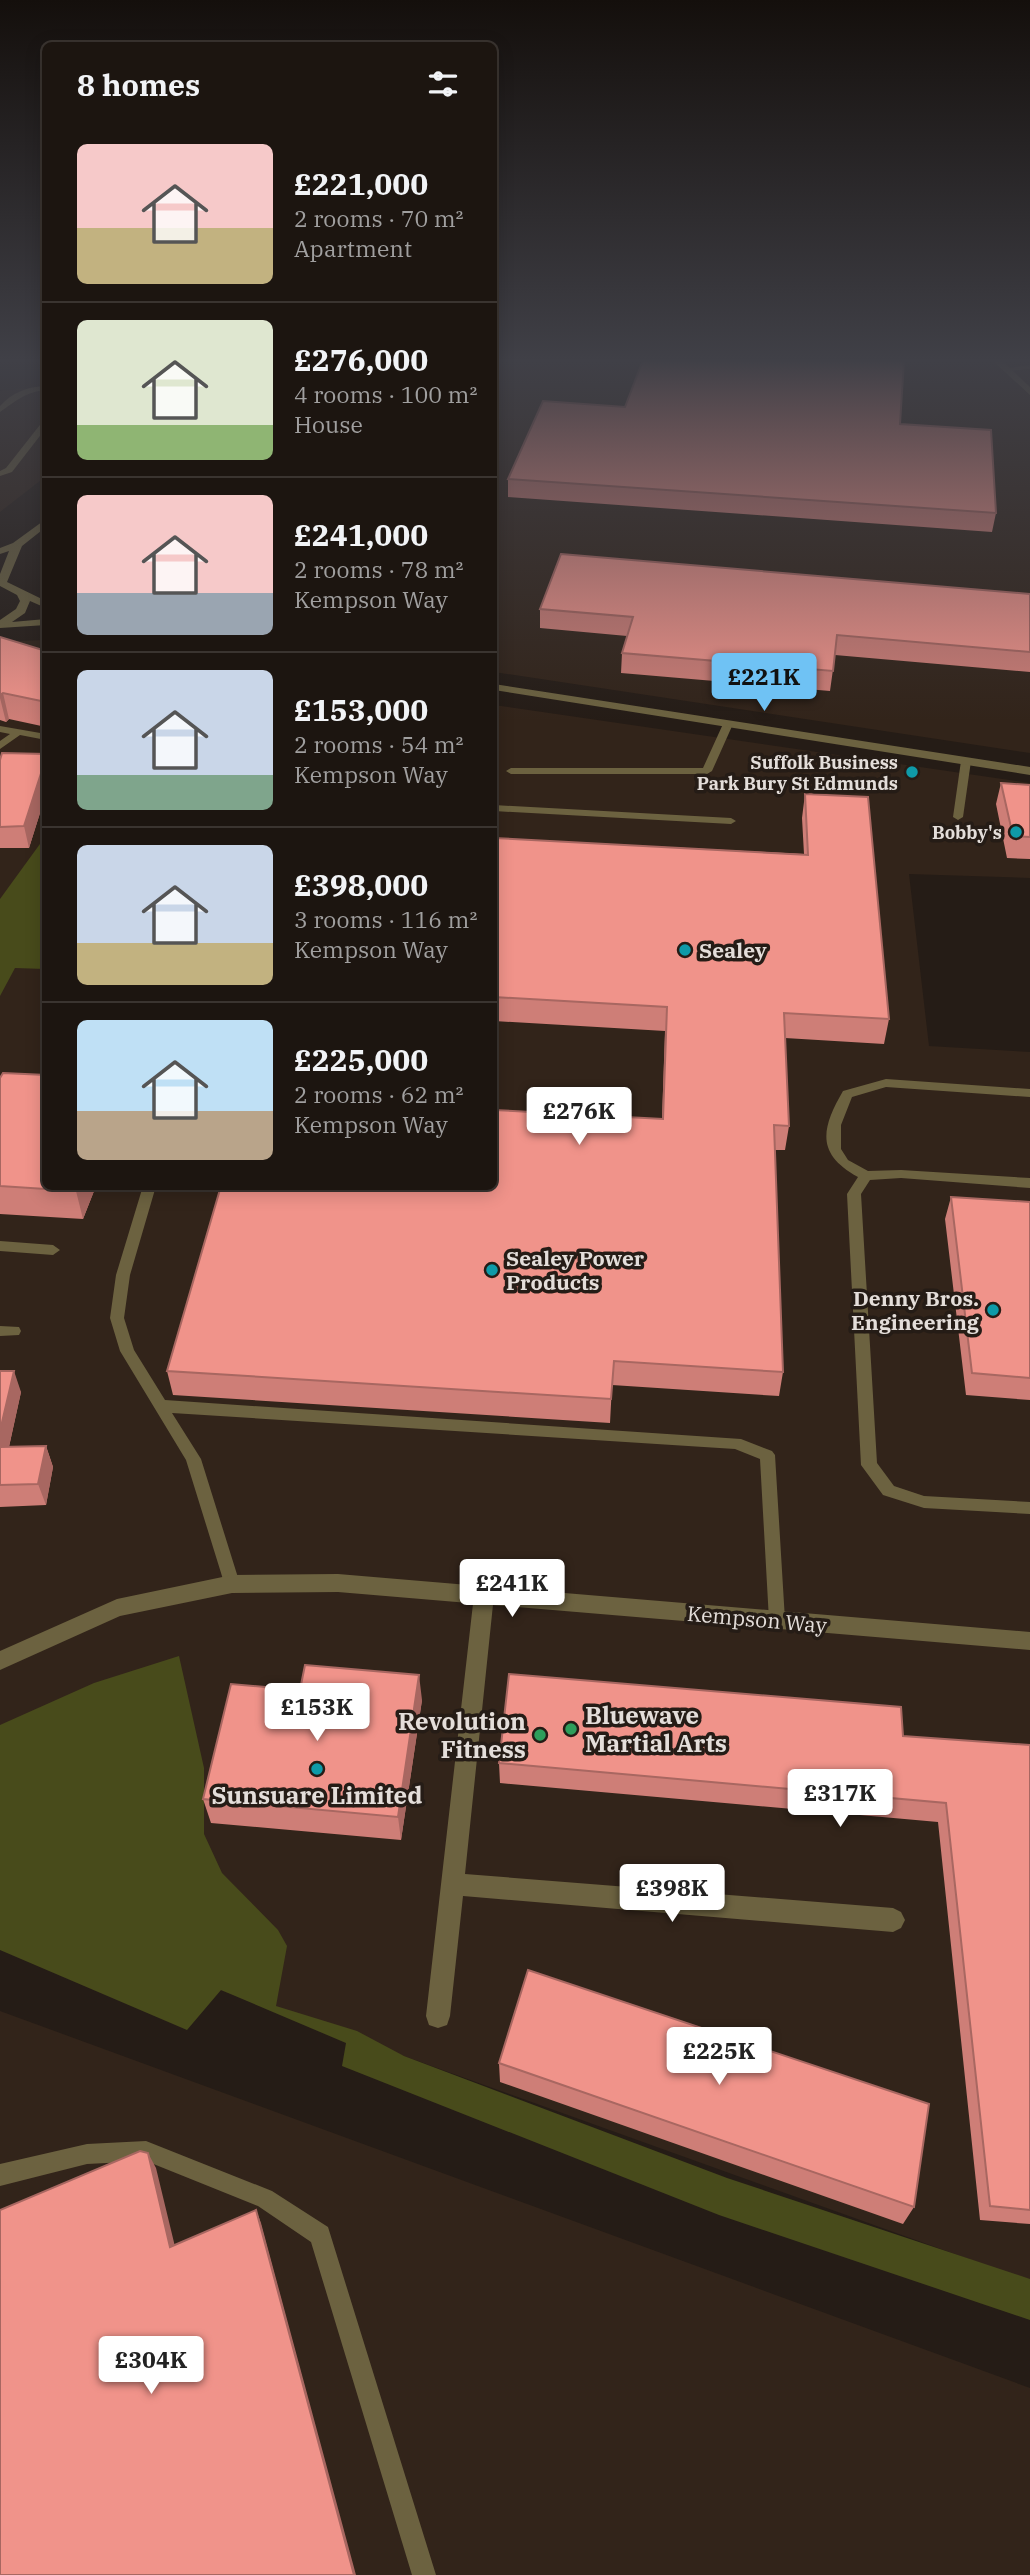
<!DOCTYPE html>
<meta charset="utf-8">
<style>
body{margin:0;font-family:"IBM Plex Serif",serif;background:#251e19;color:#f1f3f6;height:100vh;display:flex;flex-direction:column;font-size:26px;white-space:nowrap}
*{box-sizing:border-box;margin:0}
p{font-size:23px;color:#a09f9f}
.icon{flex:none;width:38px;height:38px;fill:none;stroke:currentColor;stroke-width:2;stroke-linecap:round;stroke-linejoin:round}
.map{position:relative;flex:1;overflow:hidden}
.sheet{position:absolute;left:42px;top:42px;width:455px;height:1148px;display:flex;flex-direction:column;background:#1c1510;border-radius:10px;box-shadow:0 4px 18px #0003,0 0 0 2px #3a3430}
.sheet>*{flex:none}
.price{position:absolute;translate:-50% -60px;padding:0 16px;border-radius:7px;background:#fff;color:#222;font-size:23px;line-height:46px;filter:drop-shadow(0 2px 4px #0008)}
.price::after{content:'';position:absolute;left:50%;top:42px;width:21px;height:16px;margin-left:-10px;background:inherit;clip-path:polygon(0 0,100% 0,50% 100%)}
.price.active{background:#6fc2f4;color:#111}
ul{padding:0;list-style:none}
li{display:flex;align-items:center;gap:21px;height:175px;padding:0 35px}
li+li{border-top:2px solid #3a3430}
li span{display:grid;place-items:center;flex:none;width:196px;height:140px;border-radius:10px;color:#555}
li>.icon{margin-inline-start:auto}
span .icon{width:84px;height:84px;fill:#fffc;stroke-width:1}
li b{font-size:30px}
h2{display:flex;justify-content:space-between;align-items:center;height:84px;padding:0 35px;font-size:30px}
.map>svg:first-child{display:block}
.built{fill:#32241a}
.forest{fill:#484b1b}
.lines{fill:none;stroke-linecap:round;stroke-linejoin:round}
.service{fill:#6c6240;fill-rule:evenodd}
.minor{fill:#6c6240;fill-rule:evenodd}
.tertiary{fill:#6c6240;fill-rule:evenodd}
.wall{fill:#ce7e77}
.shaded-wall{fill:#a86761}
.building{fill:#f0938a;stroke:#a86761;stroke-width:2}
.culture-dot{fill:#0f9aa8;stroke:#251c16;stroke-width:2.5}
.leisure-dot{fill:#2e9e5b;stroke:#251c16;stroke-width:2.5}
.labels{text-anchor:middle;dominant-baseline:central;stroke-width:7;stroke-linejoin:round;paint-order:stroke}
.far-poi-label{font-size:18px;font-weight:bold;fill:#e4deda;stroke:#251c16;text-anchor:end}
.poi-label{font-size:21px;font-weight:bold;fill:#e4deda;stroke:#251c16;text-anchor:start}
.street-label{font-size:21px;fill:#e4deda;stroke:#251c16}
.near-poi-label{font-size:24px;font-weight:bold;fill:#e4deda;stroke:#251c16;text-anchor:start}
</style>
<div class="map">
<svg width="1030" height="2575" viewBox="0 0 1030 2575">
<rect width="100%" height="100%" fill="#251c16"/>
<path class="built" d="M 494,361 L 1030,361 L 1030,753 L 494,672 Z
M 45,386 L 45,477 L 0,512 L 0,391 Z
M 45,640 L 46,1186 L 494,1186 L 494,705 L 1030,783 L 1030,878 L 909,874 L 929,1046 L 1030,1052 L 1030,2281 L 0,1911 L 0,646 L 17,641 Z
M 0,2011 L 1030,2388 L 1030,2575 L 0,2575 Z"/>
<path class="forest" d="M 45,837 L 45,969 L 15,968 L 0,996 L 0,899 Z
M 179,1656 L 204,1768 L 204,1834 L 222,1873 L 278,1930 L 287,1946 L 276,2006 L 357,2031 L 404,2056 L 727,2178 L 1030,2279 L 1030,2320 L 719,2215 L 342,2066 L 346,2043 L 221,1990 L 187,2030 L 0,1950 L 0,1725 L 94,1683 Z"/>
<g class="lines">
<path class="service" d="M 34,360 L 46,360 L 46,364 L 35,361 Z
M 1030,365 L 1030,369 L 1006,371 L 1003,369 Z
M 46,386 L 46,390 C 25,392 16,401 0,412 L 0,406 C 13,392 27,387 46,386 Z
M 43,421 L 46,421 L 46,428 L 12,472 L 0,476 L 0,471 L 6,468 Z
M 728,721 L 733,724 L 712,771 L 707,774 L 511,774 L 506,771 L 511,768 L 703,768 L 723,724 Z
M 0,726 L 46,734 L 46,740 L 20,735 L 0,749 L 0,741 L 10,734 L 0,732 Z
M 966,758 L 971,761 L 963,817 L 958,820 L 953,817 L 961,761 Z
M 494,805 L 731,818 L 736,821 L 731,824 L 494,811 Z
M 886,1079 L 1030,1089 L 1030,1097 L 886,1087 L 852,1097 L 841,1125 L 841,1149 L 848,1160 L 868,1171 L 901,1170 L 1030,1178 L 1030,1188 L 901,1178 L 870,1180 L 861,1194 L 877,1463 L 894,1486 L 924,1496 L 1030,1502 L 1030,1514 L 924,1508 L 883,1495 L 861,1465 L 847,1194 L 858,1177 C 816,1154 821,1129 843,1091 Z
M 143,1186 L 156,1186 L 130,1275 L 124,1318 L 134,1350 L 165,1400 L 741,1439 L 772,1451 L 775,1455 L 785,1620 L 783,1625 L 777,1627 L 771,1625 L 769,1620 L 760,1459 L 735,1449 L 172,1413 L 201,1459 L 240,1584 L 238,1589 L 232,1591 L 226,1589 L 186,1460 L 120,1351 L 110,1318 L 116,1275 Z
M 0,1241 L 53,1245 L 60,1250 L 53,1255 L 0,1251 Z
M 0,1326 L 19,1327 L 21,1331 L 19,1335 L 0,1336 Z
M 146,2141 L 272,2191 L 328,2227 L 436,2575 L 412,2575 L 311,2242 L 258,2206 L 146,2161 L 87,2164 L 0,2186 L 0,2164 L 87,2144 Z"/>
<path class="minor" d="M 484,1586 L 491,1589 L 494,1595 L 465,1874 L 893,1908 L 901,1912 L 905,1920 L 901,1928 L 893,1932 L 463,1896 L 450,2016 L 447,2025 L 438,2028 L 429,2025 L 426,2016 L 474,1595 L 477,1589 Z"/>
<path class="tertiary" d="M 992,360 L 1001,360 L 1030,387 L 1030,395 Z
M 46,519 L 46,527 L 22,546 L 7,582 L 46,601 L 46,608 L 30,601 L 25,613 L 12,622 L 46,619 L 46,625 L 0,628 L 0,620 L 16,609 L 20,601 L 17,595 L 0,586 L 0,574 L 9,551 L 0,554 L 0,548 L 13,543 Z
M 494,684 L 1030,767 L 1030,775 L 494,690 Z
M 338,1574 L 1030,1632 L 1030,1650 L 338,1592 L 232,1593 L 120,1616 L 0,1670 L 0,1651 L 117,1599 L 232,1575 Z"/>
</g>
<path class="wall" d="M 900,424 L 996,513 L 992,532 L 508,497 L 508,479 Z
M 1030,594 L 1030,672 L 835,655 L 830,691 L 621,673 L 622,653 L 627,636 L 540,628 L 540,609 Z
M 0,637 L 46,651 L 46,727 L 9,719 L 6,722 L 0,720 Z
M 46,754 L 46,794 L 29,848 L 0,848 L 0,760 Z
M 1001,783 L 1030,785 L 1030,859 L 1007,858 L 996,804 Z
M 805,794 L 889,1019 L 884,1044 L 785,1038 L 789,1126 L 785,1150 L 775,1150 L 783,1372 L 779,1396 L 612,1385 L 610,1423 L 173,1395 L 167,1371 L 662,1119 L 665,1031 L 494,1021 L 494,838 L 804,854 L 802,818 Z
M 0,1078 L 46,1186 L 96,1186 L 83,1219 L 0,1214 Z
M 951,1197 L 1030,1202 L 1030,1400 L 966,1395 L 945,1219 Z
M 0,1371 L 21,1392 L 9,1447 L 46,1446 L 53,1467 L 46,1505 L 0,1507 Z
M 422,1700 L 401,1840 L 211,1823 L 203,1799 Z
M 903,1736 L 1030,1745 L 1030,2224 L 980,2220 L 938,1822 L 500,1783 L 499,1763 Z
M 499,2063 L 914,2207 L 903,2224 L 500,2082 Z"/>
<path class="shaded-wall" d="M 3,693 L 9,719 L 6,722 L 0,698 L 0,695 Z
M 46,758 L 46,794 L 29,848 L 24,826 Z
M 78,1186 L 96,1186 L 83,1219 L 76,1191 Z
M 14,1371 L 21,1392 L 4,1469 L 0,1457 L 0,1431 Z
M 46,1446 L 53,1467 L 46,1505 L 38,1484 Z
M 419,1675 L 422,1700 L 401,1840 L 398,1817 Z
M 148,2153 L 156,2168 L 178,2259 L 170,2247 Z
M 256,2210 L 261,2223 L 356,2575 L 354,2575 Z"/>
<path class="building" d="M 643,360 L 904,360 L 900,424 L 991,430 L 996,513 L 508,479 L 543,401 L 625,407 Z
M 561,554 L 1030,594 L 1030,652 L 837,635 L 833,671 L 622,653 L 633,617 L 540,609 Z
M 0,637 L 46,651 L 46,702 L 3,693 L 0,695 Z
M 2,753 L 46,754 L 46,758 L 24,826 L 0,827 L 0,760 Z
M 1001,783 L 1030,785 L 1030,837 L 1013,836 Z
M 805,794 L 868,797 L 889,1019 L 784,1013 L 789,1126 L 774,1125 L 783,1372 L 614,1361 L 611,1399 L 167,1371 L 221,1186 L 494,1186 L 494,1110 L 663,1119 L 667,1007 L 494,997 L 494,838 L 808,855 Z
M 3,1073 L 46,1075 L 46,1186 L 78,1186 L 76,1191 L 0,1186 L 0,1078 Z
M 951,1197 L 1030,1202 L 1030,1378 L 972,1373 Z
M 0,1371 L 14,1371 L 0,1431 Z
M 46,1446 L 38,1484 L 0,1485 L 0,1447 Z
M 305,1665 L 419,1675 L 398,1817 L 203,1799 L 231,1684 L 300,1690 Z
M 509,1674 L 901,1707 L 903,1736 L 1030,1745 L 1030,2210 L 990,2206 L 946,1803 L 499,1763 Z
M 528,1970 L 929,2104 L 914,2207 L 499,2063 Z
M 140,2151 L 148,2153 L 170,2247 L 256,2210 L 354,2575 L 0,2575 L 0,2210 Z"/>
<linearGradient id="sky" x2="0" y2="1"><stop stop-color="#140f0c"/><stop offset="0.5" stop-color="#404047"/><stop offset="1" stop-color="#404047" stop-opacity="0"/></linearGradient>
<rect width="1030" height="721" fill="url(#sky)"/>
<g class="culture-dot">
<circle cx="912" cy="772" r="7"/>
<circle cx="1016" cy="832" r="7"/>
<circle cx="685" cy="950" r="7"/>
<circle cx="492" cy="1270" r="7"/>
<circle cx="993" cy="1310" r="7"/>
<circle cx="317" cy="1769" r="7"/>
</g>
<g class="leisure-dot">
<circle cx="571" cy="1729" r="7"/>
<circle cx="540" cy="1735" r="7"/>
</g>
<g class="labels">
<g class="far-poi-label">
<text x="898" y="762">Suffolk Business<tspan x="898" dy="21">Park Bury St Edmunds</tspan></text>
<text x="1002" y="832">Bobby's</text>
</g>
<g class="poi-label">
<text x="699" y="950">Sealey</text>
<text x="506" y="1258">Sealey Power<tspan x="506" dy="24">Products</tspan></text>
<text x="979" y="1298" text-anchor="end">Denny Bros.<tspan x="979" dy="24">Engineering</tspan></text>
</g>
<g class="street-label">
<text transform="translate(757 1619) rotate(5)">Kempson Way</text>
</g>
<g class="near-poi-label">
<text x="585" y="1715">Bluewave<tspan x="585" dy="28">Martial Arts</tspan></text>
<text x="526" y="1721" text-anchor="end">Revolution<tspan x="526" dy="28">Fitness</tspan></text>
<text x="317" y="1795" text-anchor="middle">Sunsuare Limited</text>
</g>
</g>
</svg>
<b class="price active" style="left:764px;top:713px">£221K</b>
<b class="price" style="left:579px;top:1147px">£276K</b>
<b class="price" style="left:512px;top:1619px">£241K</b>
<b class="price" style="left:317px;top:1743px">£153K</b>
<b class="price" style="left:840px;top:1829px">£317K</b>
<b class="price" style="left:672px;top:1924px">£398K</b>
<b class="price" style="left:719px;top:2087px">£225K</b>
<b class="price" style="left:151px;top:2396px">£304K</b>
<section class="sheet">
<h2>8 homes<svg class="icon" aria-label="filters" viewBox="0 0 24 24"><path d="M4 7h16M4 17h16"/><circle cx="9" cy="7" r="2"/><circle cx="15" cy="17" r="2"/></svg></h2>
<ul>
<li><span style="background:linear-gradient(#f6c9c9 60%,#c2b280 0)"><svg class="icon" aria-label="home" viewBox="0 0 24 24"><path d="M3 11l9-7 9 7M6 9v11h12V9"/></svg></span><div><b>£221,000</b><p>2 rooms · 70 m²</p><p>Apartment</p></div></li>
<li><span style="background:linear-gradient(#dfe7d0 75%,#8fb573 0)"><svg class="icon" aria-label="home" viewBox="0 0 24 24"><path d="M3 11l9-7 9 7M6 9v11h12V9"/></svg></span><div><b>£276,000</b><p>4 rooms · 100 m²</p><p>House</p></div></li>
<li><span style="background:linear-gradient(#f6c9c9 70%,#9aa5b1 0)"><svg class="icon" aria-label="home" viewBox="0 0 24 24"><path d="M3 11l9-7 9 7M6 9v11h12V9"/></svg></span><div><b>£241,000</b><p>2 rooms · 78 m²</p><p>Kempson Way</p></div></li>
<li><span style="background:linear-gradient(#c9d6e8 75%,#7fa58c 0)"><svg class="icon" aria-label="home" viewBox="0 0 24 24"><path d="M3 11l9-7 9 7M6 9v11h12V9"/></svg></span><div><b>£153,000</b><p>2 rooms · 54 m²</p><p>Kempson Way</p></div></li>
<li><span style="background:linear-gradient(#c9d6e8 70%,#c2b280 0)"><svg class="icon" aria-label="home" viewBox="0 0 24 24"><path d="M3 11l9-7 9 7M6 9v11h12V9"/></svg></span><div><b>£398,000</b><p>3 rooms · 116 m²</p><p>Kempson Way</p></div></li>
<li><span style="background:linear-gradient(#bfe0f5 65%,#b9a48a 0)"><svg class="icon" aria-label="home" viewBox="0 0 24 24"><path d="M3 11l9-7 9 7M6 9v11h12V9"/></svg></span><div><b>£225,000</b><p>2 rooms · 62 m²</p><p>Kempson Way</p></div></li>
</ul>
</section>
</div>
